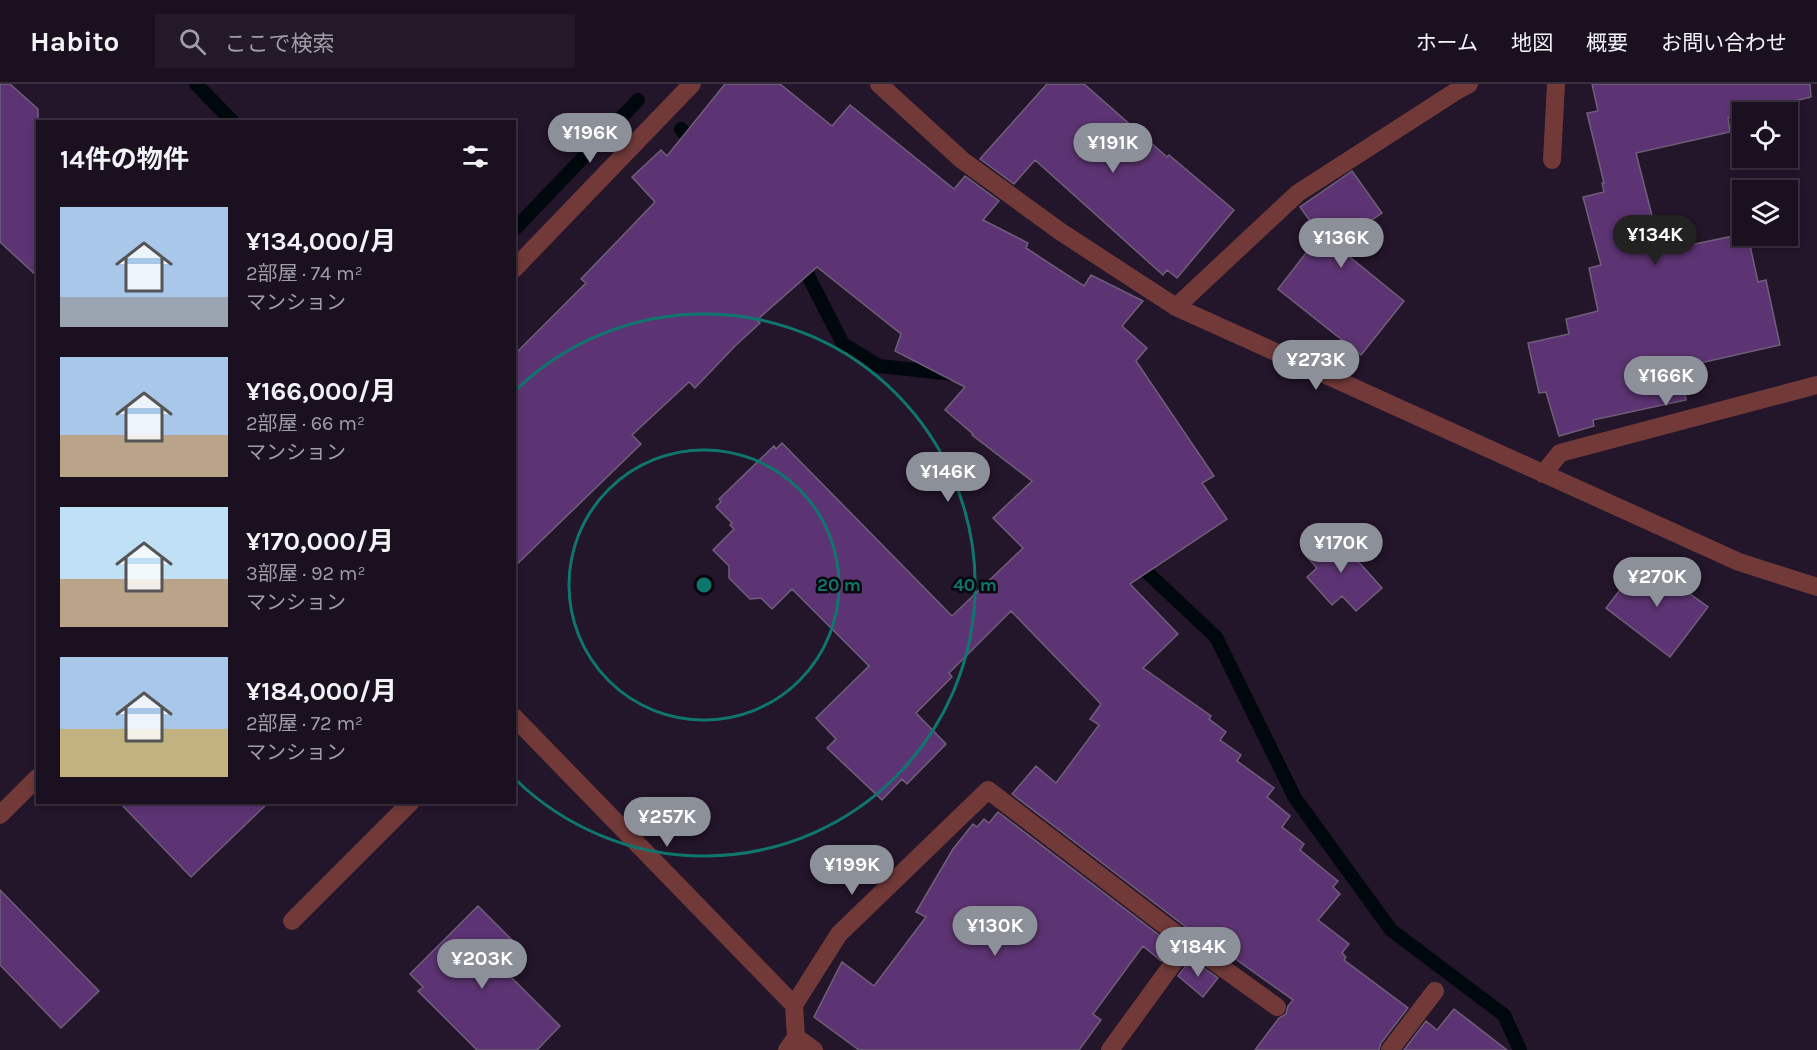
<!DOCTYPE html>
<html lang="ja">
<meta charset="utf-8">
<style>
body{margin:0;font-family:Karla,"Noto Sans JP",sans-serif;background:#231929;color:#f1f3f6;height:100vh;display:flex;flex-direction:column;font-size:22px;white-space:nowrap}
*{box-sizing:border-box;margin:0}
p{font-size:20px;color:#9f9da5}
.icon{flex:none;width:33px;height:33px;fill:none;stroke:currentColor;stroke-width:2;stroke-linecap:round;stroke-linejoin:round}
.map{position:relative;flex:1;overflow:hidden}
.drawer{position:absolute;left:36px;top:36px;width:480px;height:684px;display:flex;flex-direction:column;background:#1a1020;border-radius:0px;box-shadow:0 3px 9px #0003,0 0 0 2px #38303e}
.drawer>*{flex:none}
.fabs{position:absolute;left:1732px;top:18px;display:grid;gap:12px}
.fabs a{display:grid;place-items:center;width:66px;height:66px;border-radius:0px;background:#1a1020;box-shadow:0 3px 9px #0003,0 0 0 2px #38303e;font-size:30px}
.price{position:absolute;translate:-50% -51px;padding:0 14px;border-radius:21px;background:#8c9099;color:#fff;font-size:20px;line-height:39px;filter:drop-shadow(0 2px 3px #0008)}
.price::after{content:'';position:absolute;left:50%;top:36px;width:18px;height:14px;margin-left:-9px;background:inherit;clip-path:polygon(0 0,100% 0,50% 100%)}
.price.current{background:#222;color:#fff}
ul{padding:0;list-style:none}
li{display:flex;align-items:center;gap:18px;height:150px;padding:0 24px}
li span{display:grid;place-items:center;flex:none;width:168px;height:120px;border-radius:0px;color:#555}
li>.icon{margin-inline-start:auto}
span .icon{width:72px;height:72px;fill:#fffc;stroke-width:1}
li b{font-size:26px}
h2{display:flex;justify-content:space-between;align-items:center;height:72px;padding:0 24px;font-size:26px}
header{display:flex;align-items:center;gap:36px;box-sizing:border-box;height:84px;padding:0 30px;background:#1a1020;border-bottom:2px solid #38303e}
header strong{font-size:28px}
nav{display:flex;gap:33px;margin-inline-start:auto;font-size:21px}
.search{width:420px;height:54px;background:#231929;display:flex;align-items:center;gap:15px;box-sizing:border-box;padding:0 21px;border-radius:0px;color:#9f9da5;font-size:22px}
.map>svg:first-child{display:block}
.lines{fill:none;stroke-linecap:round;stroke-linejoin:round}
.stream{stroke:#01080d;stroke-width:14}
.building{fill:#5d3473;stroke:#6f5f79;stroke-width:1.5}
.minor{stroke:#713a39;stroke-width:18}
.ring{fill:none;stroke:#0f766e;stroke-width:3}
.centre{fill:#0f766e;stroke:#09050c;stroke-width:3}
.ring-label{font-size:18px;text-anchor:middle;font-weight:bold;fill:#0f766e;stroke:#09050c;stroke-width:5;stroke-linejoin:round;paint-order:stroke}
</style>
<header>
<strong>Habito</strong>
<div class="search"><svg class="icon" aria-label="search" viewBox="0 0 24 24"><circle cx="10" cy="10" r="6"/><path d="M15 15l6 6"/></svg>ここで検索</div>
<nav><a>ホーム</a><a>地図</a><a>概要</a><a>お問い合わせ</a></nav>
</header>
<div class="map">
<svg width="1817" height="966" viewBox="0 0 1817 966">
<rect width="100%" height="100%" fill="#23152a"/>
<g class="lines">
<path class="stream" d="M 196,0 L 233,38
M 681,45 L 696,62
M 514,146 L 638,16
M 800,176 L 843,260 L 879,282 L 954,290
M 1135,477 L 1216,553 L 1295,714 L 1391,846 L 1504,931 L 1520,966"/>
</g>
<path class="building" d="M 0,0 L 10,0 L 38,25 L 38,193 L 0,158 Z
M 725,0 L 780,0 L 832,42 L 850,21 L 954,105 L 965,92 L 999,117 L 983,136 L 1028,159 L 1026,164 L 1084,202 L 1091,191 L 1143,217 L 1122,242 L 1147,264 L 1136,277 L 1214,392 L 1202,399 L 1227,435 L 1130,500 L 1178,550 L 1143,584 L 1211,632 L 1209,635 L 1226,648 L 1220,656 L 1241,671 L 1237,677 L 1274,704 L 1267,713 L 1290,732 L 1282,743 L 1304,760 L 1300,766 L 1338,797 L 1333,803 L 1340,810 L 1318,836 L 1349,860 L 1342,869 L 1346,873 L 1344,876 L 1408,924 L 1381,959 L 1379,966 L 1255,966 L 1279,934 L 1286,930 L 1288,922 L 1293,916 L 1234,874 L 1232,877 L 1195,850 L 1012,710 L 1036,682 L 1056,699 L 1099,641 L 1090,635 L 1101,620 L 1011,527 L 949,589 L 952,593 L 916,629 L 946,660 L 907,700 L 902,695 L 882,716 L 827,664 L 836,655 L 816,634 L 869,582 L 792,505 L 772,525 L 761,514 L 750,515 L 729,494 L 729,482 L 713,466 L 734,445 L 730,441 L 732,439 L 716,423 L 721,418 L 719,415 L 774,362 L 776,365 L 782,359 L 952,532 L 1023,464 L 993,434 L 1032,397 L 972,351 L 973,350 L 945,326 L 965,303 L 895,267 L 901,250 L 817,183 L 757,236 L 760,239 L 735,262 L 695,304 L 689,298 L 632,351 L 641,360 L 514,483 L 514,271 L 586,199 L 581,195 L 655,118 L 632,93 L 661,66 L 667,72 Z
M 1047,0 L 1084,0 L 1167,73 L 1169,71 L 1234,126 L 1177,194 L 1167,186 L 1163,191 L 1035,76 L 1014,100 L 980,75 Z
M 1592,0 L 1810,0 L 1811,13 L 1750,28 L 1743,28 L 1743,30 L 1728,34 L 1730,48 L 1636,69 L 1661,167 L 1743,150 L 1743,152 L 1748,152 L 1758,198 L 1766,196 L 1780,261 L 1691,281 L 1695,300 L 1684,303 L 1686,316 L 1593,336 L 1594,342 L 1559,352 L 1546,308 L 1539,309 L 1528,259 L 1569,250 L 1566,235 L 1598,227 L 1589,184 L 1601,181 L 1583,113 L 1604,108 L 1602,99 L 1604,99 L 1587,29 L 1598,27 Z
M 1352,87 L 1382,129 L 1335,161 L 1404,217 L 1361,271 L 1278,205 L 1320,151 L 1300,123 Z
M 1332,448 L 1382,504 L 1356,527 L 1342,512 L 1332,521 L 1307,493 L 1317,484 L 1307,473 Z
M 1643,476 L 1708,523 L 1670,573 L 1606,524 Z
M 119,718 L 269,718 L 191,793 Z
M 998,728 L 1172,861 L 1161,877 L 1143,862 L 1093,930 L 1101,936 L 1079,966 L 859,966 L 814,933 L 842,878 L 874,902 L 926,833 L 916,828 L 953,765 L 973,740 L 977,743 L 984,735 L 989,739 Z
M 0,806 L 99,907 L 61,944 L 0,881 Z
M 478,822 L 514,858 L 495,877 L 560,942 L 537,966 L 477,966 L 418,907 L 423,903 L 410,890 Z
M 1191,875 L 1218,894 L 1203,913 L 1178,892 Z
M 1454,925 L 1507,966 L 1404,966 L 1426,937 L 1437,946 Z"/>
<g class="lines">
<path class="minor" d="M 879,0 L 962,76 L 1061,148 L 1176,223 L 1739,478 L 1817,503
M 1552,76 L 1556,0
M 514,185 L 692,0
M 1176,223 L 1298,109 L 1458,6 L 1469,0
M 1543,390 L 1560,369 L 1817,301
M 514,633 L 794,921
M 0,731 L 38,693
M 292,837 L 411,718
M 796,953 L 814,966
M 787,966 L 796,953 L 794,921 L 839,850 L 988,706 L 1188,859 L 1277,923
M 1110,966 L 1188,859
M 1390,966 L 1435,907"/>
</g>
<g class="ring">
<circle cx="704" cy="501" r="135"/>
<path d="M516 306A271 271 0 1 1 516 696"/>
</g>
<circle cx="704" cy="501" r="9" class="centre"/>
<g class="ring-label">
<text x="839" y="507">20 m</text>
<text x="975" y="507">40 m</text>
</g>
</svg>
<div class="fabs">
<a><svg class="icon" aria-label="locate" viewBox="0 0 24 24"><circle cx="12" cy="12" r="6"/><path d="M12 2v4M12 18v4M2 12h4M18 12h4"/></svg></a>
<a><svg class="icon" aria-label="layers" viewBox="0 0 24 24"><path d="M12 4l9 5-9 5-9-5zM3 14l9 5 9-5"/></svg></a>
</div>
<b class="price" style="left:590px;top:80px">¥196K</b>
<b class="price" style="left:1113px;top:90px">¥191K</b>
<b class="price current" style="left:1655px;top:182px">¥134K</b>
<b class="price" style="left:1341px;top:185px">¥136K</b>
<b class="price" style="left:1316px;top:307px">¥273K</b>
<b class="price" style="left:1666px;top:323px">¥166K</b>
<b class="price" style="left:948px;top:419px">¥146K</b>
<b class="price" style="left:1341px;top:490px">¥170K</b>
<b class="price" style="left:1657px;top:524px">¥270K</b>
<b class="price" style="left:667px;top:764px">¥257K</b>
<b class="price" style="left:852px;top:812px">¥199K</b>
<b class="price" style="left:995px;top:873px">¥130K</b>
<b class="price" style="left:1198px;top:894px">¥184K</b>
<b class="price" style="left:482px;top:906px">¥203K</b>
<section class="drawer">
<h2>14件の物件<svg class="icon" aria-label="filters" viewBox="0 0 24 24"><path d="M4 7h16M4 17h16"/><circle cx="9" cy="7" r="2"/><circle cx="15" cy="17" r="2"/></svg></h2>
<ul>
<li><span style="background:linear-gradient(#a9c7e8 75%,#9aa5b1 0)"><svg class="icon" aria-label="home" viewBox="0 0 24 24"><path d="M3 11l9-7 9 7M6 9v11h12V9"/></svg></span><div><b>¥134,000/月</b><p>2部屋 · 74 m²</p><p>マンション</p></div></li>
<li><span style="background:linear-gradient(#a9c7e8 65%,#b9a48a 0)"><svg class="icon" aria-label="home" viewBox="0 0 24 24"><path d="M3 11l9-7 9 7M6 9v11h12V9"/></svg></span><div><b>¥166,000/月</b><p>2部屋 · 66 m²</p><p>マンション</p></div></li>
<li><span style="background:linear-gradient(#bfe0f5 60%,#b9a48a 0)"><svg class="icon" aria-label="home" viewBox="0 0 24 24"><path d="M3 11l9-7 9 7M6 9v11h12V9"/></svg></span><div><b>¥170,000/月</b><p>3部屋 · 92 m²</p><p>マンション</p></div></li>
<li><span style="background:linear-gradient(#a9c7e8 60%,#c2b280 0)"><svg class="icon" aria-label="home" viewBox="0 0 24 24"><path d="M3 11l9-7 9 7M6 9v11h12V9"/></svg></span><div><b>¥184,000/月</b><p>2部屋 · 72 m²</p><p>マンション</p></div></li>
</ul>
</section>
</div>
